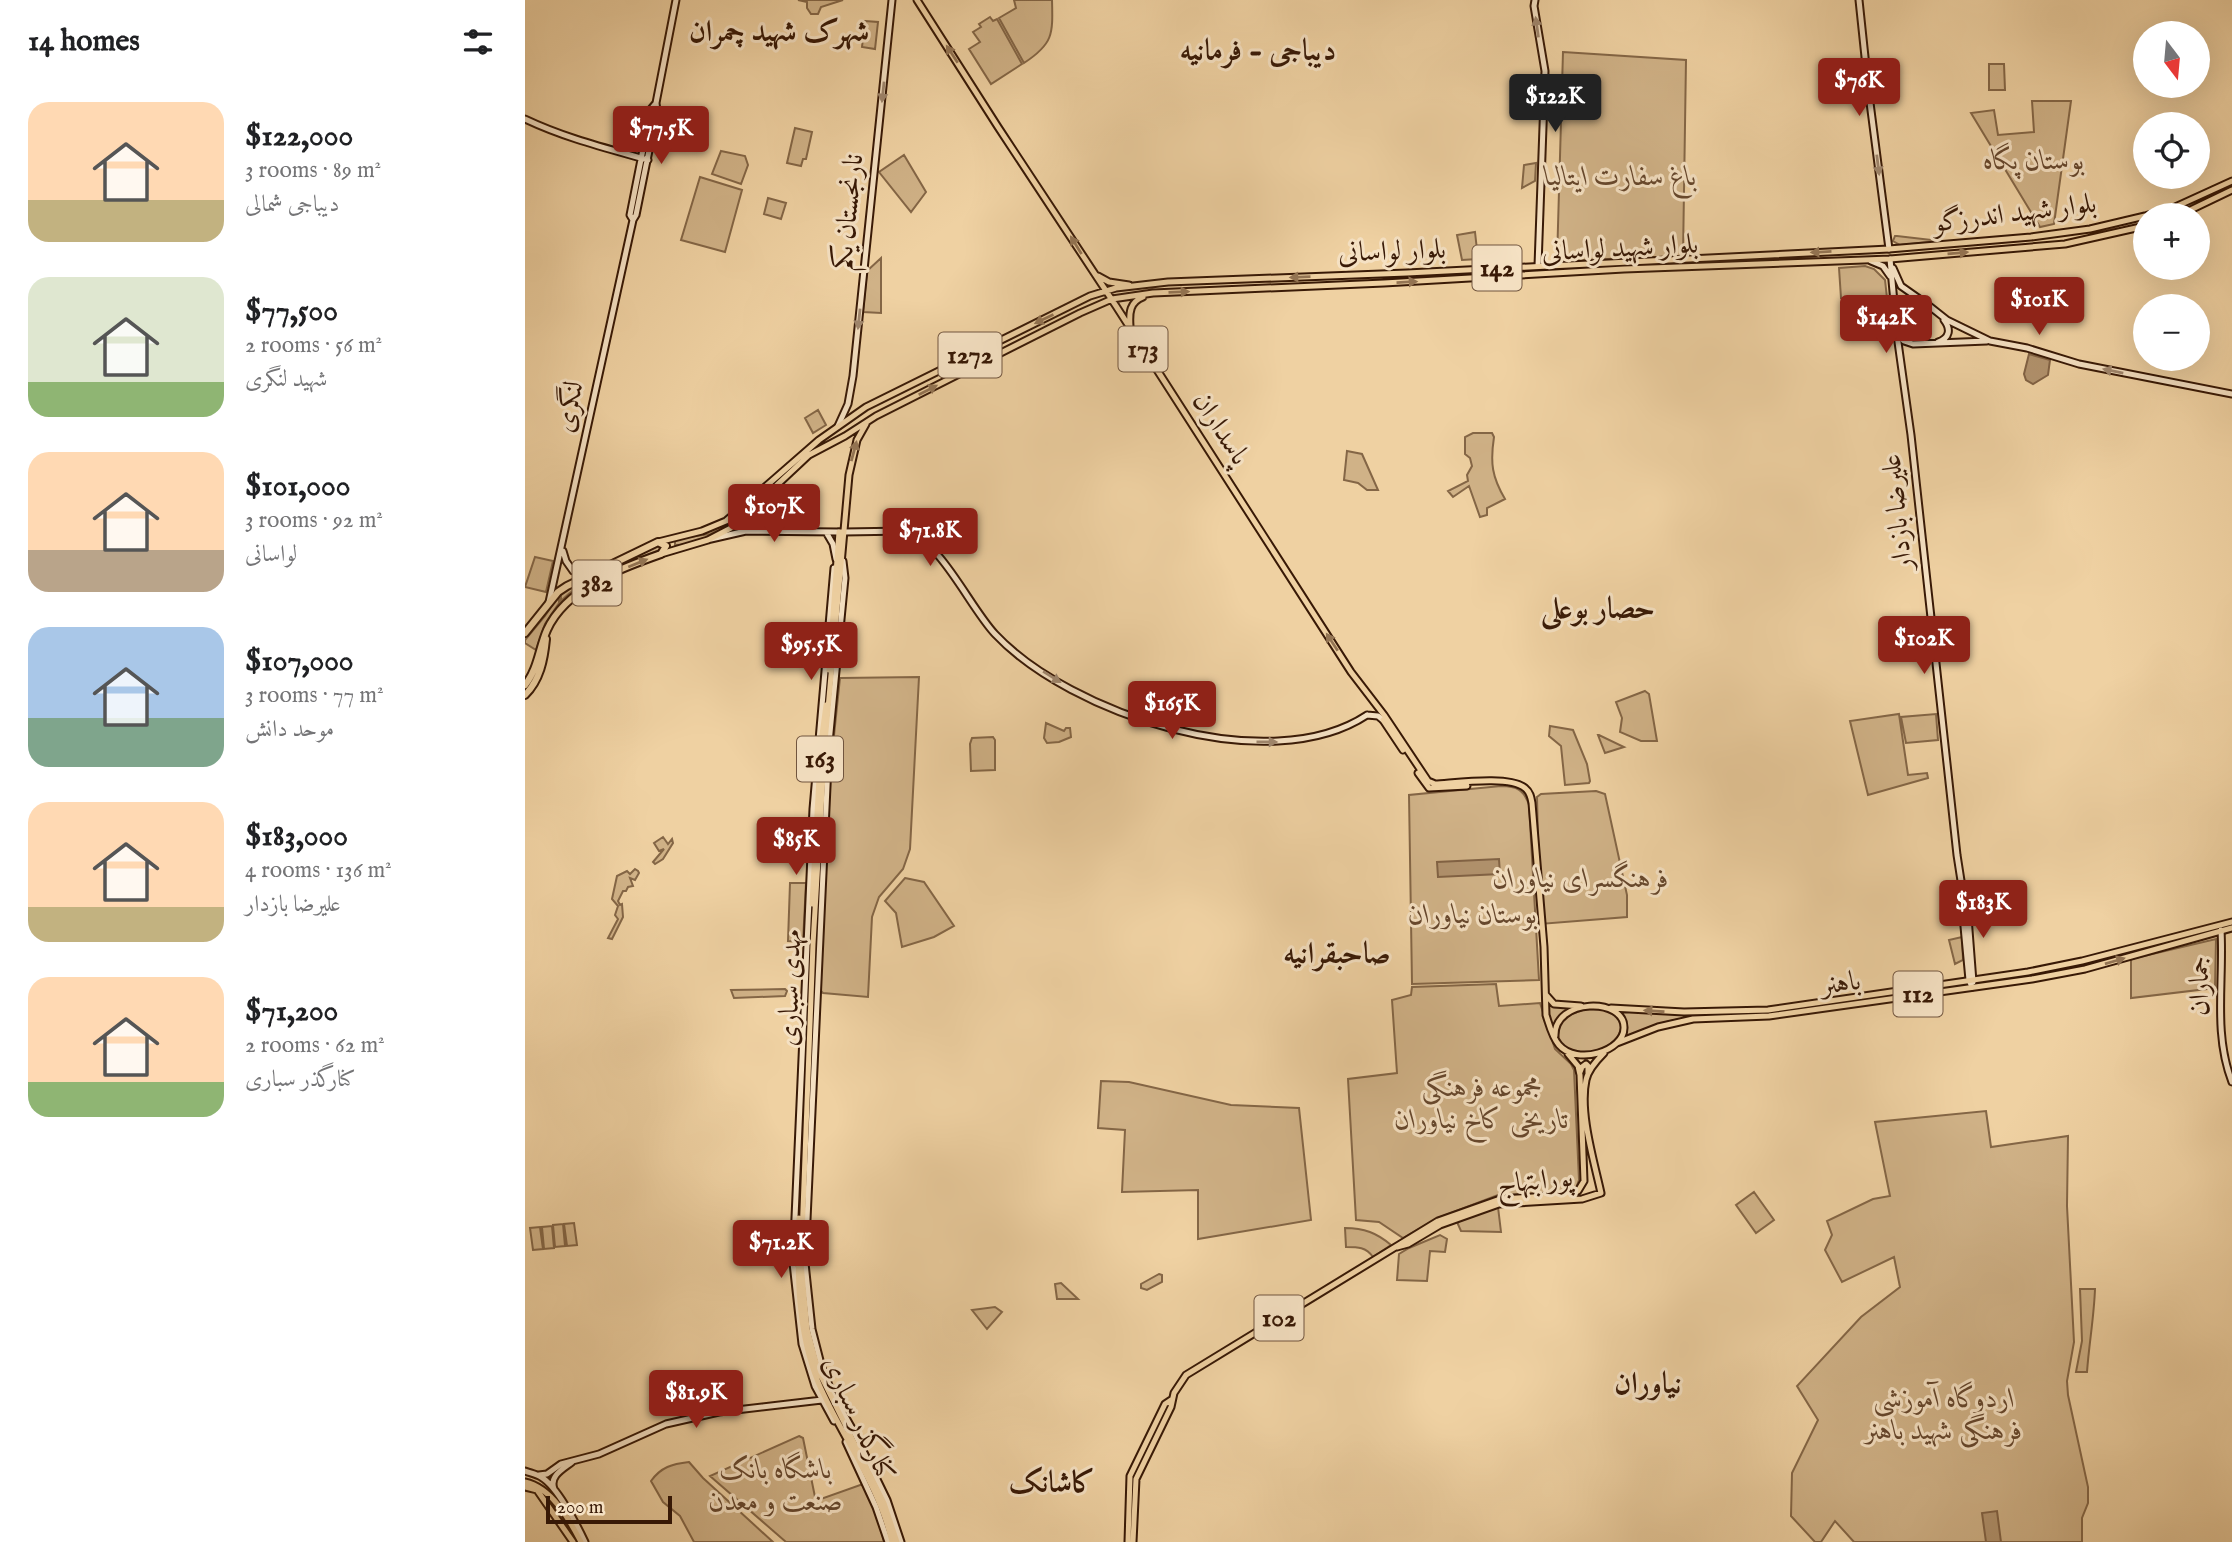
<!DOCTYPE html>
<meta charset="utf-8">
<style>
body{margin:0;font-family:"IM FELL English",Amiri,serif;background:#f2f2f2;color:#202124;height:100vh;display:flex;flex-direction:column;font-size:26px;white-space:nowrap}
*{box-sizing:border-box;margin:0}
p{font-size:23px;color:#757577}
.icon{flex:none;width:38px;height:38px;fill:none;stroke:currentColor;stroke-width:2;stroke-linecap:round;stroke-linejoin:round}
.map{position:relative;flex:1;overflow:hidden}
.details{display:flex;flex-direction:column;background:#fff;width:525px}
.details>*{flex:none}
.needle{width:46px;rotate:164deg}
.controls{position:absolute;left:1608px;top:21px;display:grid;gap:14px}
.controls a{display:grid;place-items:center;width:77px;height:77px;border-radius:50%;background:#fff;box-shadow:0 7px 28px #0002;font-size:35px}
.scale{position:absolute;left:21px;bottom:18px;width:126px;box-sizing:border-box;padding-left:7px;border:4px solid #381906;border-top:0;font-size:19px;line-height:24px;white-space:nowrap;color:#381906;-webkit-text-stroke:5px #f5e1c3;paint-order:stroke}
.price{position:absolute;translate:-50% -60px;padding:0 16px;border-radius:7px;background:#8f2418;color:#fff;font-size:23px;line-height:46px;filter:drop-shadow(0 2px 4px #0008)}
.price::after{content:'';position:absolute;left:50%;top:42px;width:21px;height:16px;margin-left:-10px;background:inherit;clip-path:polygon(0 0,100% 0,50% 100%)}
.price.on{background:#222;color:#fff}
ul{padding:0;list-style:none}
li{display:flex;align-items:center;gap:21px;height:175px;padding:0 28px}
li span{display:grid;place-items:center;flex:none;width:196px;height:140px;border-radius:21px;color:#555}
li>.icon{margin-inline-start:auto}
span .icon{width:84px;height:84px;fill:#fffc;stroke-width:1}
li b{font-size:30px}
h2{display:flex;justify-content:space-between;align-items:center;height:84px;padding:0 28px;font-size:30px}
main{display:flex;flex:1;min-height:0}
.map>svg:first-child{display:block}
.green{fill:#d0b287;stroke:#846646;stroke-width:2}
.water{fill:#b1926d;stroke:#816244;stroke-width:2}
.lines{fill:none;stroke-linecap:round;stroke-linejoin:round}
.secondary-casing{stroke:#381906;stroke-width:9}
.primary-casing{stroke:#381906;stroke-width:9}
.trunk-casing{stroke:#381906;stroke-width:10}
.secondary{stroke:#f5e1c3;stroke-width:5}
.primary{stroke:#efd1a2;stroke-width:5}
.trunk{stroke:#efd1a2;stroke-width:6}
.oneway{fill:#a0876e}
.oneway2{fill:#947554}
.labels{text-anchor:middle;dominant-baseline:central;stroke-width:6;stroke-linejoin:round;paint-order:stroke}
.shield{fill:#f5e1c3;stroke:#71553f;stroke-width:2}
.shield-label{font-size:26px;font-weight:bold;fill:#381906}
.park-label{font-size:28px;font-style:italic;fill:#66472d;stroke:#f5e1c3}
.street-label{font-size:28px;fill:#381906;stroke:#f5e1c3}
.neighbourhood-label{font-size:30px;font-weight:bold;fill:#381906;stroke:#f5e1c3}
</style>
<main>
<section class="details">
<h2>14 homes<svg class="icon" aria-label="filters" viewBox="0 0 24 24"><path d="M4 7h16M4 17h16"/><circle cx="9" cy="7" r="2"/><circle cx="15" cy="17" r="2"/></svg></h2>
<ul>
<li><span style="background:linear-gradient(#ffd9b3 70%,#c2b280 0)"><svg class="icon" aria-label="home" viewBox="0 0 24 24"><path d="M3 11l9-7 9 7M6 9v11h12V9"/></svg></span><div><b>$122,000</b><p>3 rooms · 89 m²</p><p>دیباجی شمالی</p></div></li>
<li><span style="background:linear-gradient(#dfe7d0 75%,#8fb573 0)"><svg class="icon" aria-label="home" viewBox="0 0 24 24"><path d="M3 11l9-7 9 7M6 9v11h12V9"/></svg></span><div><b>$77,500</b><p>2 rooms · 56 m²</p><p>شهید لنگری</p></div></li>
<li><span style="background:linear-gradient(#ffd9b3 70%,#b9a48a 0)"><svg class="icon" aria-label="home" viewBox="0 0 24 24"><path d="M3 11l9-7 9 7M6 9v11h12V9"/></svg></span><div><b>$101,000</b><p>3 rooms · 92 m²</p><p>لواسانی</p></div></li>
<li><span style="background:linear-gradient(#a9c7e8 65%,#7fa58c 0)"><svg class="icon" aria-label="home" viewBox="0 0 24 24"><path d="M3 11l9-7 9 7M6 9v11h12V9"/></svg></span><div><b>$107,000</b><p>3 rooms · 77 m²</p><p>موحد دانش</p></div></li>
<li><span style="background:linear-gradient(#ffd9b3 75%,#c2b280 0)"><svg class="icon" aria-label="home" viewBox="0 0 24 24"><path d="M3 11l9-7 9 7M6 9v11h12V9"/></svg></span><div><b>$183,000</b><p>4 rooms · 136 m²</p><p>علیرضا بازدار</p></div></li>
<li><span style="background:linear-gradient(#ffd9b3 75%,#8fb573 0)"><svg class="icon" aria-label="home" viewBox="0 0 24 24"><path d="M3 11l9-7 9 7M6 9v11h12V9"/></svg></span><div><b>$71,200</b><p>2 rooms · 62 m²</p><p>کنارگذر سباری</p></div></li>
</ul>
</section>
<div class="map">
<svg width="1707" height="1542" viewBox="0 0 1707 1542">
<rect width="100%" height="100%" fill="#efd1a2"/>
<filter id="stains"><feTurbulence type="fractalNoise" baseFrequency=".00286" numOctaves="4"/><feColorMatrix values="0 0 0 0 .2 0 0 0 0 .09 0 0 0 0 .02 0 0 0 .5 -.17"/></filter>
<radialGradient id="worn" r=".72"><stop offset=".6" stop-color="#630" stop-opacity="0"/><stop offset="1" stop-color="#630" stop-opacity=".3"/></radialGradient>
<path class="green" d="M 273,0 L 318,0 L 296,7 L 293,14 L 286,14 L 282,8 L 282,2 Z
M 489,0 L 527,0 C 528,35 528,44 499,63 L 474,18 L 491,8 Z
M 465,17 L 468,21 L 472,19 L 497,64 L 466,84 L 444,49 L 455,42 L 448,32 L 456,27 L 454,24 Z
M 340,21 L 353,22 L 350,49 L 337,47 Z
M 1038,52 L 1161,60 L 1158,256 L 1032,261 Z
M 1464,64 L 1479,64 L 1480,90 L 1464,90 Z
M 1507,101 L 1546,101 L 1529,224 L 1515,227 L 1446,113 L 1469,110 L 1473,135 L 1509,132 Z
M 270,128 L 287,132 L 281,159 L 278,159 L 276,166 L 262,163 Z
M 196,151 L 220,156 L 223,165 L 216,184 L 187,174 Z
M 379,155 L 401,192 L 386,212 L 354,172 Z
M 1011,163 L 1010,181 L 997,188 L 999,165 Z
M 175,177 L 217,190 L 200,252 L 156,240 Z
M 243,198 L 261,203 L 256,219 L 239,214 Z
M 950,232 L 953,259 L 937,260 L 932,235 Z
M 1370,236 L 1372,236 L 1415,241 L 1375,245 L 1368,241 Z
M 356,258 L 356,313 L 338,312 L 342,271 Z
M 1340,266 L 1349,269 L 1360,280 L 1362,298 L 1316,298 L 1314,268 Z
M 293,410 L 301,425 L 288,433 L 280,418 Z
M 948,433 L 967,433 L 969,437 C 965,463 967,477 980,499 L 962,508 L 962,515 L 955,517 L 944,486 L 928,497 L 923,491 L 943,481 L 942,475 L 947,466 L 945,458 L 940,454 L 940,437 Z
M 822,451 L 837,454 L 853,490 L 842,490 L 833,483 L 819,480 Z
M 250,483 C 221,513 195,544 150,545 L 150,539 L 185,534 L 204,525 Z
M 137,544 L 138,549 C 104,562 62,575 36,601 L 36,593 L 38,591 Z
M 10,557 L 28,561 L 21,592 L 0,587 Z
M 34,595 L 34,603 L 20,624 L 11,650 L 0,643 L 0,640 L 20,616 Z
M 394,677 L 385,849 L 378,869 L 354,897 L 347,917 L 343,997 L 298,993 L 295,990 L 305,774 L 315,678 Z
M 1120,691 L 1124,694 L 1132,741 L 1116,741 L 1095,732 L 1097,718 L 1091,702 Z
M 1374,714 L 1383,775 L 1402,773 L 1403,778 L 1343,795 L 1325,721 Z
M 1411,714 L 1413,740 L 1381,743 L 1376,717 Z
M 521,723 L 539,731 L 541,728 L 545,728 L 546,737 L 534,742 L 522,743 L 519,738 Z
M 1025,726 L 1048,730 L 1062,764 L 1065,781 L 1064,783 L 1040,785 L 1036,746 L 1024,736 Z
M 1073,735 L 1074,735 L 1099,747 L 1080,753 Z
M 468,737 L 470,740 L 470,770 L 446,771 L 445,744 L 447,738 Z
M 976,786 C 992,786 999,790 1004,805 L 1014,980 L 887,984 L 884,795 Z
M 1071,791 L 1080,794 L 1102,895 L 1102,917 L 1015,924 L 1012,797 L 1016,794 Z
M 138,837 L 143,844 L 147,839 L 148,843 L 138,859 L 130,864 L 128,862 L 139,849 L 134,851 L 129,843 Z
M 110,869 L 113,871 L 114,873 L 110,880 L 105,878 L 108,886 L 103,887 L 101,891 L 98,891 L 93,901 L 95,905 L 97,904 L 98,917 L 87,939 L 83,938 L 93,919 L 90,915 L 93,906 L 87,899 L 92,876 L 102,871 L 105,874 Z
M 380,878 L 399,882 L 429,926 L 409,937 L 377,947 L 371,913 L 360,901 Z
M 265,883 L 281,883 L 278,942 L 263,941 Z
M 1437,937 L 1438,960 L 1430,964 L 1424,940 Z
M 1691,939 L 1690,988 L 1606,998 L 1606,959 Z
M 971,984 L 974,1006 L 1015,1003 L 1030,1049 L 1046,1064 L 1049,1070 L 1054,1180 L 1051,1188 L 1047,1192 L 973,1195 L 913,1218 L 878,1238 L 854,1222 L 831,1220 L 823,1079 L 872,1073 L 867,1000 L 886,995 L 887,987 Z
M 260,989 L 262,991 L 260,996 L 209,998 L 206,990 Z
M 1020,998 L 1027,1006 L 1051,1007 C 1040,1011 1032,1017 1027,1028 Z
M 1060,1009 C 1067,1009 1075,1009 1082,1010 C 1086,1011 1088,1013 1091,1016 C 1117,1041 1036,1079 1032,1029 L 1039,1017 Z
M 1090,1010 L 1180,1015 C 1152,1018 1123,1025 1098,1039 L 1100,1022 Z
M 576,1081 L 604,1082 L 706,1105 L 774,1108 L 786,1220 L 673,1239 L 673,1190 L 597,1192 L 600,1130 L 573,1128 Z
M 1461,1111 L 1466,1147 L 1543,1136 L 1542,1206 L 1549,1342 L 1542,1381 L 1543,1395 L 1563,1487 L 1563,1503 L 1557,1518 L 1557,1542 L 1329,1542 L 1310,1521 L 1296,1542 L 1290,1542 L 1266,1516 L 1267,1473 L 1293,1420 L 1272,1386 L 1336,1317 L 1375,1287 L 1369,1257 L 1317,1282 L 1300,1250 L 1307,1235 L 1302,1221 L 1348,1199 L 1365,1196 L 1350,1122 Z
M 1229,1192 L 1249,1220 L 1231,1233 L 1211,1205 Z
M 973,1207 L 976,1232 L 936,1231 L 932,1222 Z
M 49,1223 L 52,1245 L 42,1246 L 39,1224 Z
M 228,1223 L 268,1225 L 266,1260 L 226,1258 Z
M 38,1224 L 40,1246 L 30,1247 L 28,1225 Z
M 27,1226 L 29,1248 L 19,1249 L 17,1227 Z
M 15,1227 L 18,1249 L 8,1250 L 5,1228 Z
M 820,1228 C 839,1228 852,1233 866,1245 L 848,1257 C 841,1247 833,1247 821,1247 Z
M 915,1235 L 922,1239 L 920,1252 L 905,1251 L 902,1281 L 872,1280 L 874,1254 L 884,1248 Z
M 634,1274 L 637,1275 L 637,1282 L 622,1290 L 616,1288 L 616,1284 Z
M 536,1283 L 553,1299 L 532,1299 L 530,1284 Z
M 1555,1289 L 1570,1289 C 1569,1317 1564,1344 1562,1372 L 1551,1372 L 1557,1341 Z
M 470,1307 L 477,1312 L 462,1329 L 447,1310 Z
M 175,1393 L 186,1396 L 189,1399 L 204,1400 L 204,1407 L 180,1409 Z
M 274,1436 L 278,1438 L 290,1497 L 296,1499 L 338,1484 L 353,1518 L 359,1542 L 261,1542 L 185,1476 Z
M 164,1462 L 178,1478 L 248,1542 L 169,1542 L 155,1516 L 138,1502 L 126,1481 C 136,1467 147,1464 164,1462 Z"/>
<path class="water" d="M 1504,354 L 1525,360 L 1523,375 L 1508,384 L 1501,380 L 1499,374 Z
M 974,859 L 975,874 L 913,877 L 912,862 Z
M 1472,1511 L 1476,1542 L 1461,1542 L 1457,1513 Z"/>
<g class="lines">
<defs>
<path id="secondary" d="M 1010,0 L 1009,6 L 1020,71 L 1013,266
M 1334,0 L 1344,95 L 1364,249
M 0,119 C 40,138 81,148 123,160
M 108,220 L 105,215 L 126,109 L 131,103
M 1365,259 L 1372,335 L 1386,435 L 1432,855 L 1439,900 L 1437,905 L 1444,980 L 1447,987
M 1346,261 L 1358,266 L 1365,276
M 1368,268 L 1376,286 L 1403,305 L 1422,320 L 1465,341 L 1502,348 L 1554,364 L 1707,394
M 1373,335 L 1379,341 L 1388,344 L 1462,341
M 1413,342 C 1425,338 1426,329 1419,320
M 313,426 L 323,404 L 328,376 L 367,0
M 301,532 L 308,544 L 311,559
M 319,532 L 381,531 C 417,543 444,606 470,634 C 545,714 744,780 842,715
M 186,539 L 221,531 L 314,532
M 38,551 L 41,561 L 48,571 L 56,573 L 74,569
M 318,561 L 320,578 L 304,743 L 280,1263 L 287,1329 L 297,1368 L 307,1393 L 329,1432 L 362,1500 L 376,1542
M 309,568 L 288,809 L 268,1263 L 277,1344 L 290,1386 L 309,1421
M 24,602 L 108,220 L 111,215 L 132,111 L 131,103 L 151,0
M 842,715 L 853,716 L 858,720
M 1439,900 L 1442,904 L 1448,982
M 1696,930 C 1699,981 1688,1033 1707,1082
M 321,1442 L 351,1507 L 363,1542
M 0,1471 C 5,1473 11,1474 16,1477 C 32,1486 52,1525 60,1542
M 14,1475 L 22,1474 L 36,1464 L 74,1454 L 141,1424 L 194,1412 L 297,1400
M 29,1489 C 24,1476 38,1469 47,1462"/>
<path id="primary" d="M 392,0 L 473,127 L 591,306 L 826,672 L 859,715 L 903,781 L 910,784 C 930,783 985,775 1000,788 C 1005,792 1006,797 1007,803 L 1019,947 L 1021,1015 C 1024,1024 1027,1037 1034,1045 C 1052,1066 1099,1051 1099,1028 C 1100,997 1029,998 1030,1036
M 1623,215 L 1650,207 L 1707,181
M 1655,215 L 1707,190
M 573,276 L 584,282 L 604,285
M 605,326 C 604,312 605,302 618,297
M 341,424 L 332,440 L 324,475 L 300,742 L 288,944 L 276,1263 L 282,1329 L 293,1370 L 359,1503 L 372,1542
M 133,542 L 177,531 L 201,521 L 294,440 L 341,407 L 565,296 L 591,288 L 643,282 L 882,273 L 1364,249 L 1506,237 L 1565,229 L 1620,216
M 136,554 L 183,540 L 206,528 L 284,455 L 320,436 L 351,416 L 555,313 L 587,299 L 628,293 L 859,283 L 1099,269 L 1365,259 L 1540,244 L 1620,226
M 304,670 L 314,532 L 319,532
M 858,720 L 878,750
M 893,773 L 904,788 L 942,786
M 287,904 L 296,742 L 301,705
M 1021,995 L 1029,1004 L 1056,1006
M 1086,1008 L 1159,1012 L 1243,1010 L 1503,972 L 1557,961 L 1707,922
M 1092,1043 L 1133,1027 L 1168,1019 L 1244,1016 L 1507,979 L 1560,969 L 1707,928
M 1055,1072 L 1057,1067 L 1061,1064 L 1063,1066 L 1063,1073
M 274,1218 C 272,1272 272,1331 293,1382 C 316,1436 354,1484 367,1542
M 872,1247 L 883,1244 L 915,1225 L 974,1204 L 1057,1199 L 1076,1193 C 1069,1161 1054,1112 1061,1080 C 1063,1070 1072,1060 1079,1053
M 0,1482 C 27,1488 44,1519 56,1542
M 0,1487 L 12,1490 L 48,1542
M 603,1542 L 605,1476 L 640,1404 L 646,1400
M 608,1542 L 611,1479 L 646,1407 L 649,1393 L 661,1375 L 913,1221 L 975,1199 L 1044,1195 L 1053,1191 L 1059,1181 L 1055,1075 L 1053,1066 L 1043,1054"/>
<path id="trunk" d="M 0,633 L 33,592 L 42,586 L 133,542 L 141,546 L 136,554 C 96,568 41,588 22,630 C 14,648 13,669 0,685
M 0,695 C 15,680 19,660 21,639"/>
</defs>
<use href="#secondary" class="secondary-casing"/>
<use href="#primary" class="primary-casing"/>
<use href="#trunk" class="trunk-casing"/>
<use href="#secondary" class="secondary"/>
<use href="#primary" class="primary"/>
<use href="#trunk" class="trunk"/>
</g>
<defs><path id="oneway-solid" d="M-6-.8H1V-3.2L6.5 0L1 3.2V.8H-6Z" transform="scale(1.75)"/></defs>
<g class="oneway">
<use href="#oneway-solid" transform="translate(1012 27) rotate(-98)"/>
<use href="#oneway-solid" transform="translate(358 92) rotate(96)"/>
<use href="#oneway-solid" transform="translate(1353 165) rotate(83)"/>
<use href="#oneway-solid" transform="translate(334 319) rotate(96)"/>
<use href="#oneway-solid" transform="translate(1588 371) rotate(-169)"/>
<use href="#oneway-solid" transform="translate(527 677) rotate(32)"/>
<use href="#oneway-solid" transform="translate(742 742)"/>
</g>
<g class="oneway2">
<use href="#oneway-solid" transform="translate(427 54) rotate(-123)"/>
<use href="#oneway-solid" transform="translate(551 245) rotate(-122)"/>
<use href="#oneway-solid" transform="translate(1296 252) rotate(177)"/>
<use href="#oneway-solid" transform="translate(1433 253) rotate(-5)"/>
<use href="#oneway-solid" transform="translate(775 277) rotate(178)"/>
<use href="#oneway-solid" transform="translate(882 282) rotate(-3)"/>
<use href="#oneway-solid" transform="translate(654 292) rotate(-2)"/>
<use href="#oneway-solid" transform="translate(519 319) rotate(154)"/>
<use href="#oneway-solid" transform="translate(403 390) rotate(-27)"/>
<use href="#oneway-solid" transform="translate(329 451) rotate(-75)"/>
<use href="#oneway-solid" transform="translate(113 563) rotate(-22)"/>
<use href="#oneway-solid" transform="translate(807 642) rotate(-123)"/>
<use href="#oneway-solid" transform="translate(1590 961) rotate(-16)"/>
<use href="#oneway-solid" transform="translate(1129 1011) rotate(-176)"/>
</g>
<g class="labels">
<g class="shield">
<rect x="947.5" y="245.5" width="49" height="45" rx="5"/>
<rect x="593.5" y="326.5" width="49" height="45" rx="5"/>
<rect x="413.5" y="332.5" width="63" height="45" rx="5"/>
<rect x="47.5" y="560.5" width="49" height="45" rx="5"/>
<rect x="272" y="736.5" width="46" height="45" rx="5"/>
<rect x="1368.5" y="971.5" width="49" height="45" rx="5"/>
<rect x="729.5" y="1295.5" width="49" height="45" rx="5"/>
</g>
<g class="shield-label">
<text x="972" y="268">142</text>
<text x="618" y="349">173</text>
<text x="445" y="355">1272</text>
<text x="72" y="583">382</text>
<text x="295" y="759">163</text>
<text x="1393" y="994">112</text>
<text x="754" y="1318">102</text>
</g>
<g class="park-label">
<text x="1509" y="161">بوستان پگاه</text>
<text x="1096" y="177">باغ سفارت ایتالیا</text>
<text x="1056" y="879">فرهنگسرای نیاوران</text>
<text x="948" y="915">بوستان نیاوران</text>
<text x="957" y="1088">مجموعه فرهنگی<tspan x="957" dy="32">تاریخی کاخ نیاوران</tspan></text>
<text x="1419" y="1399">اردوگاه آموزشی<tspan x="1419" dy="32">فرهنگی شهید باهنر</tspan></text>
<text x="251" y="1470">باشگاه بانک<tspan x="251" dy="32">صنعت و معدن</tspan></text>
</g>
<g class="street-label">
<text transform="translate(324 212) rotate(-84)">نارنجستان یکم</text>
<text transform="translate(1490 214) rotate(-7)">بلوار شهید اندرزگو</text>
<text transform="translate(1095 249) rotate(-3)">بلوار شهید لواسانی</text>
<text transform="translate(867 252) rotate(-2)">بلوار لواسانی</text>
<text transform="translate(45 407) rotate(-78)">لنگری</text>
<text transform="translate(695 429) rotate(57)">پاسداران</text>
<text transform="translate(1373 512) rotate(-96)">علیرضا بازدار</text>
<text transform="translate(1316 984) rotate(-8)">باهنر</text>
<text transform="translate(1675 986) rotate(-90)">جماران</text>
<text transform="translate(266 988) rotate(-88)">مهدی سباری</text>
<text transform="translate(1010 1182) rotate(-6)">پورابتهاج</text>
<text transform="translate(333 1419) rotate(65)">کنارگذر سباری</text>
</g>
<g class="neighbourhood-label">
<text x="254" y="33">شهرک شهید چمران</text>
<text x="733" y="52">دیباجی - فرمانیه</text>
<text x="1073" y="610">حصار بوعلی</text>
<text x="812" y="955">صاحبقرانیه</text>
<text x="1123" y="1385">نیاوران</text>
<text x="527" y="1484">کاشانک</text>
</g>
</g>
<rect width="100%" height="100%" filter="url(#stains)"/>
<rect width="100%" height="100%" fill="url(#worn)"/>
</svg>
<div class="controls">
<a><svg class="needle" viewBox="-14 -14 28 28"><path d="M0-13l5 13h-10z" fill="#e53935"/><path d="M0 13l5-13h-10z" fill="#757577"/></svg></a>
<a><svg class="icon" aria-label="locate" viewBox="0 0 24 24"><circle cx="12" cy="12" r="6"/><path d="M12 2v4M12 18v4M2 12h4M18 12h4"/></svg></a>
<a>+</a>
<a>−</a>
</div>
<div class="scale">200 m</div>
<b class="price" style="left:1334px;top:118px">$76K</b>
<b class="price on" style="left:1030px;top:134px">$122K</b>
<b class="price" style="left:136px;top:166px">$77.5K</b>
<b class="price" style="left:1514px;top:337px">$101K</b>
<b class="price" style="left:1361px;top:355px">$142K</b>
<b class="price" style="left:249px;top:544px">$107K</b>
<b class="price" style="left:405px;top:568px">$71.8K</b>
<b class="price" style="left:1399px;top:676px">$102K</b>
<b class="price" style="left:286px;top:682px">$95.5K</b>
<b class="price" style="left:647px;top:741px">$165K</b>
<b class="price" style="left:271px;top:877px">$85K</b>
<b class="price" style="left:1458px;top:940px">$183K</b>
<b class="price" style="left:256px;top:1280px">$71.2K</b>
<b class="price" style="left:171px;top:1430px">$81.9K</b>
</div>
</main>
